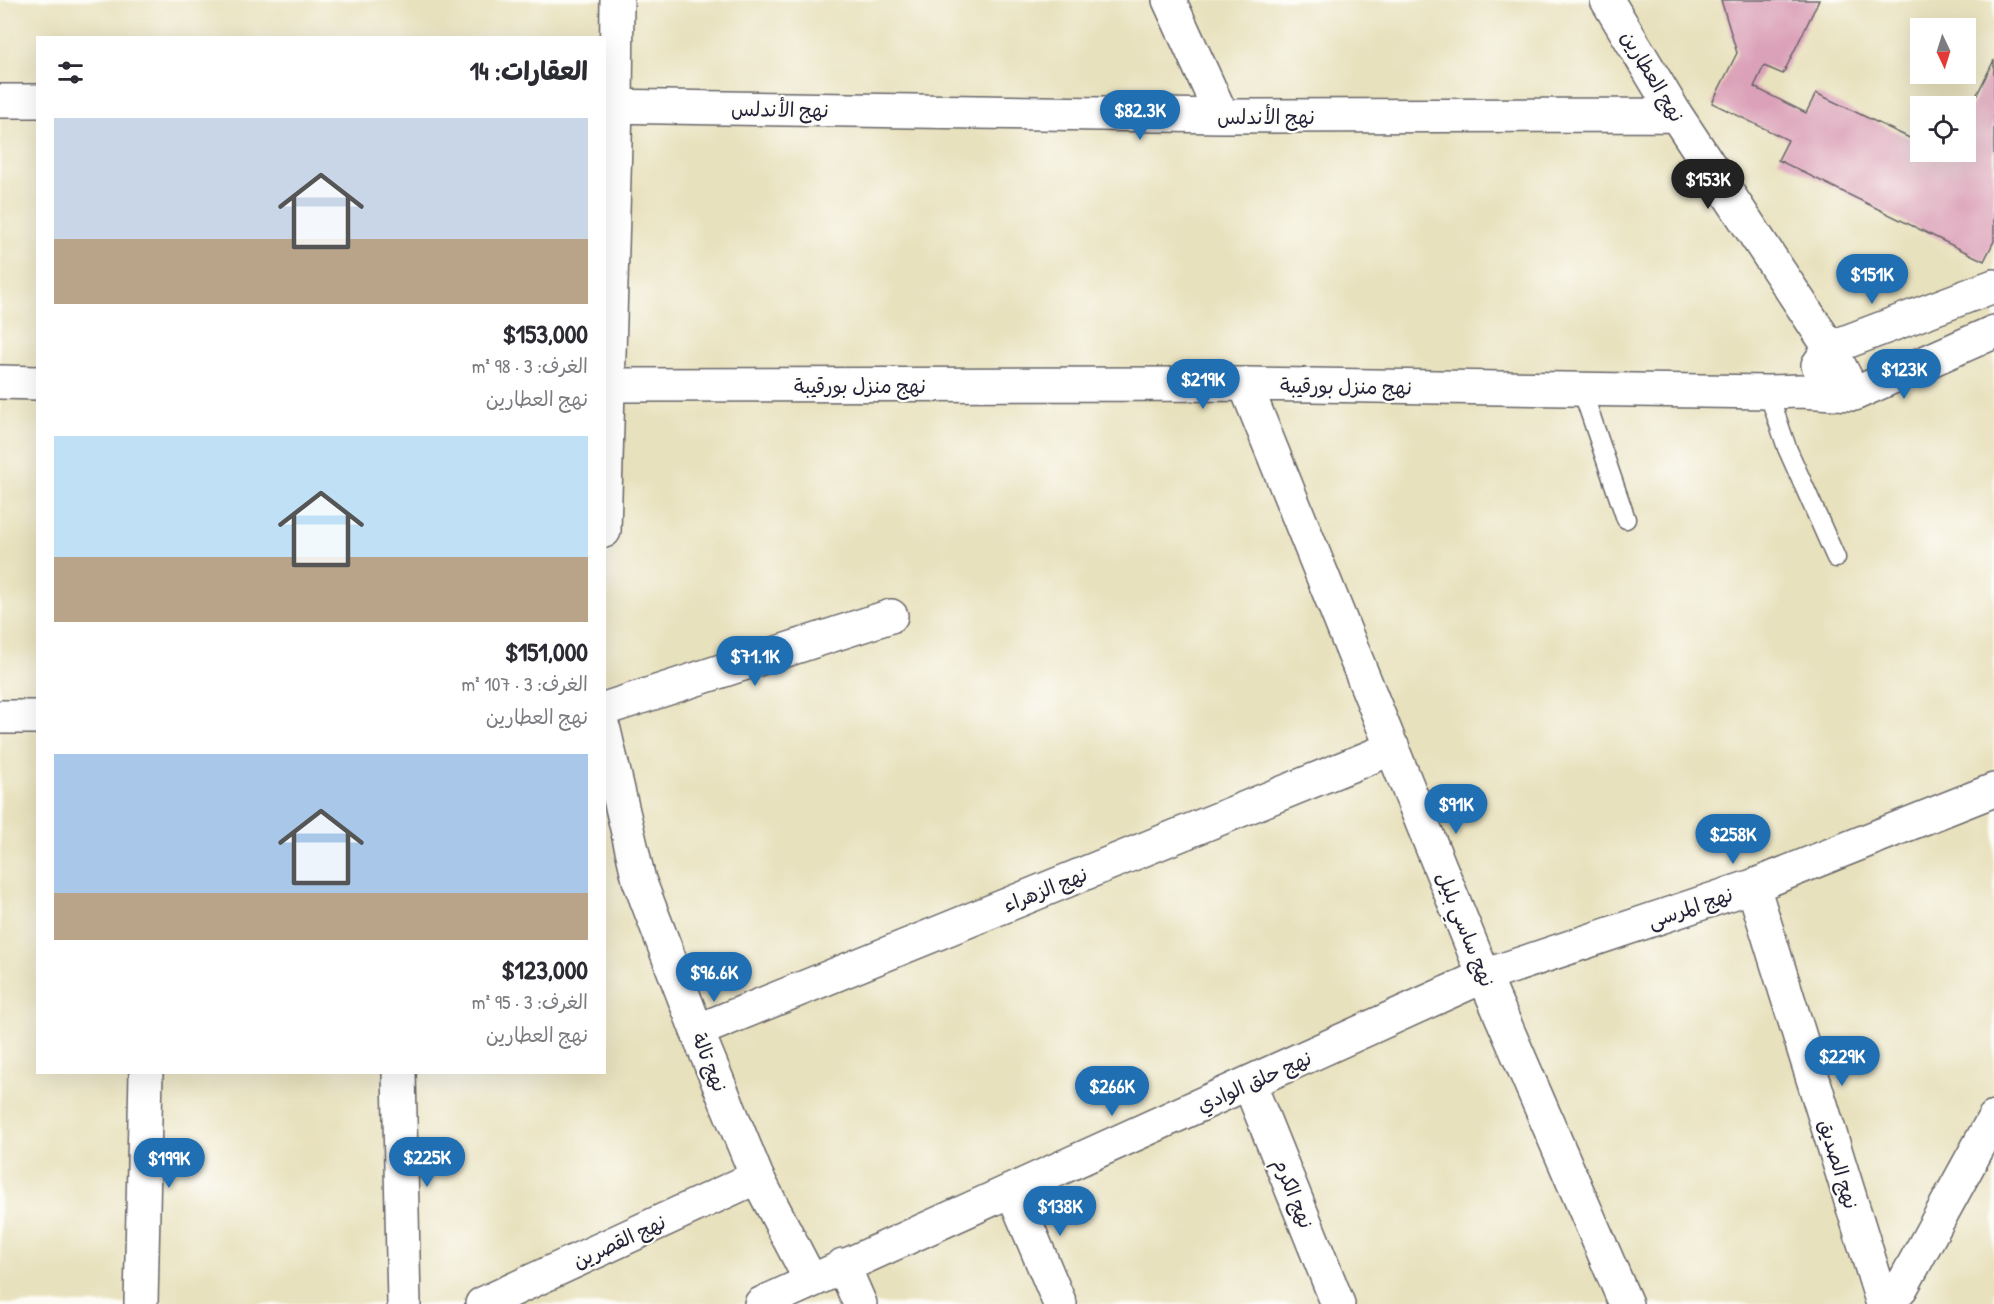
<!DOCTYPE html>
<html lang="ar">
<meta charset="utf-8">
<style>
body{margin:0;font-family:"Patrick Hand","Playpen Sans Arabic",sans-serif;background:#f7f7f7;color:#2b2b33;direction:rtl;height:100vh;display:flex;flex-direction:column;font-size:22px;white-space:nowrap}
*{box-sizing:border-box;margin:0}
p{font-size:20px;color:#7c7c81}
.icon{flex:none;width:33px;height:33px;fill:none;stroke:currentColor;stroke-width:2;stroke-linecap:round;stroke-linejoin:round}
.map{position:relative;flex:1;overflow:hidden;direction:ltr}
.panel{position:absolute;left:36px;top:36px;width:570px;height:1038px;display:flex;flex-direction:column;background:#fff;border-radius:0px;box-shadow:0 6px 24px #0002;direction:rtl}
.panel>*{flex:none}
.needle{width:39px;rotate:176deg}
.controls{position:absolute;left:1910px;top:18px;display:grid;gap:12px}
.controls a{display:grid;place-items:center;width:66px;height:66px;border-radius:0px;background:#fff;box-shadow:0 6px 24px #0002;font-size:30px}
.price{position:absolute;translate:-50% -51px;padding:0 14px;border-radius:21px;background:#1f6fb2;color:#fff;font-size:20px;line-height:39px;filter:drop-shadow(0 2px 3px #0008)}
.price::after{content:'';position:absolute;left:50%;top:36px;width:18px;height:14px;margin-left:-9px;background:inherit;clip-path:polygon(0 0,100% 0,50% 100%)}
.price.active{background:#222;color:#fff}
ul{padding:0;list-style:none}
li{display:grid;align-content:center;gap:12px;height:318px;padding:0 18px}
li span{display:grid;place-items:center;height:186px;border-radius:0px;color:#555}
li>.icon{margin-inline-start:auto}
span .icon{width:108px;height:108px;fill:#fffc;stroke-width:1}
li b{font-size:26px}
h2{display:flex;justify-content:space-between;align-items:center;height:72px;padding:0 18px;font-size:26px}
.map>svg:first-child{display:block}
.building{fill:#dba1b8}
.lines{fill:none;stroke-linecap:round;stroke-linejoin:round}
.lane-casing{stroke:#676568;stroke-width:21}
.street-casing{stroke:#676568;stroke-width:36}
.lane{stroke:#fff;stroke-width:18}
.street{stroke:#fff;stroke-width:33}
.labels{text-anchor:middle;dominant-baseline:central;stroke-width:4.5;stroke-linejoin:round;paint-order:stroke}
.street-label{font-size:20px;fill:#22223b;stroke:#fdfcf7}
</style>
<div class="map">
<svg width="1994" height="1304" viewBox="0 0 1994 1304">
<rect width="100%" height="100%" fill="#fdfcf7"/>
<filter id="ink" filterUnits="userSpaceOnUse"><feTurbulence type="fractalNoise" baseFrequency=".0167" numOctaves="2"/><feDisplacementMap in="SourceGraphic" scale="12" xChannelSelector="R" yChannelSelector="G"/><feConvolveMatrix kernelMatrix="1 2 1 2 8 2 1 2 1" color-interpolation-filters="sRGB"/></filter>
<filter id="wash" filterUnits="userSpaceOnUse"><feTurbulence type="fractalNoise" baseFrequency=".008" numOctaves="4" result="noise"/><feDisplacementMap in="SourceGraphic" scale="24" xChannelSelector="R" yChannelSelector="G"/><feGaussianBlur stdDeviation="1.35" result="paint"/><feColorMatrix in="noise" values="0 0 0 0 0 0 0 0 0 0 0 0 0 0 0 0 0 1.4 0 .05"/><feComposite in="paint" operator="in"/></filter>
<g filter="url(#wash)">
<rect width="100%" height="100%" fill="#e8e1bd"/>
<g id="blocks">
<path class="building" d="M 1721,0 L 1819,0 L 1783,74 L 1764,66 L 1754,87 L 1806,113 L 1816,93 L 1920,143 L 1920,152 L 1937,152 L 1947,156 L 1949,152 L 1965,152 L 1965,119 L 1994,60 L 1994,241 L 1984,261 L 1778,160 L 1788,140 L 1712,103 L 1737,53 Z"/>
</g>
</g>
<g filter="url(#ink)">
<use href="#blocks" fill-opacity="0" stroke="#676568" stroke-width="1.5"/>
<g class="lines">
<defs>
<path id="lane" d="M 1582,390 L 1626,519
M 1768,392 L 1787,448 L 1836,558"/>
<path id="street" d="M 1169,0 L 1222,116
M 1607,0 L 1676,115 L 1830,348 L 1854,394
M 0,101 L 38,101
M 604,106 L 1222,116 L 1676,115
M 1818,365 L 1830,348 L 1994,286
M 0,382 L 38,383
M 1245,384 L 1484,976 L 1626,1304
M 604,385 L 1245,384 L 1768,392 L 1799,391 L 1854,394 L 1994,332
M 604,531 L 616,106 L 617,0
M 604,709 L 891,616
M 0,717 L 38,717
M 604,730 L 639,880 L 697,1031 L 757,1177 L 811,1281
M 1753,886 L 1883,1304
M 697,1031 L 1393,748
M 399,1072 L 404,1304
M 1249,1083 L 1338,1304
M 1012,1190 L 1060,1304
M 843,1265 L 860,1304
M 141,1304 L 146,1072
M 482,1304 L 757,1177
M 761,1304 L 1484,976 L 1753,886 L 1994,790
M 1887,1304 L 1901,1288 L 1994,1118"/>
</defs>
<use href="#lane" class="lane-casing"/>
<use href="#street" class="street-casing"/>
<use href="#lane" class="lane"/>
<use href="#street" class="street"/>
</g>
</g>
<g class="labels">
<g class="street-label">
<text transform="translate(1653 76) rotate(59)">نهج العطارين</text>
<text transform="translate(780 109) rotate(1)">نهج الأندلس</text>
<text x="1266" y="116">نهج الأندلس</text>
<text x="860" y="385">نهج منزل بورقيبة</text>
<text transform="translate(1346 386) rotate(1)">نهج منزل بورقيبة</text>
<text transform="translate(1045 889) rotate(-22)">نهج الزهراء</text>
<text transform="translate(1690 907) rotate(-19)">نهج المرسى</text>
<text transform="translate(1466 929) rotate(68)">نهج ساسي بليل</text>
<text transform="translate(710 1062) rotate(68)">نهج تالة</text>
<text transform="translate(1254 1081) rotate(-24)">نهج حلق الوادي</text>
<text transform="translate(1839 1164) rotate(73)">نهج الصديق</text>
<text transform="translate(1294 1193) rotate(68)">نهج الكرم</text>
<text transform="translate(619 1241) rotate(-25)">نهج القصرين</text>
</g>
</g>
</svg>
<div class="controls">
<a><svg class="needle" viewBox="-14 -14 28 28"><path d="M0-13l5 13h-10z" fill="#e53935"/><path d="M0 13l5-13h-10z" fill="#7c7c81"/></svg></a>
<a><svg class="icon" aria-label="locate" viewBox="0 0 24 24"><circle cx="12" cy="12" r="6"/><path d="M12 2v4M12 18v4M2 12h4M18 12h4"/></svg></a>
</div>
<b class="price" style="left:1140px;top:141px">$82.3K</b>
<b class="price active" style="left:1708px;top:210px">$153K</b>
<b class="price" style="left:1872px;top:305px">$151K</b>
<b class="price" style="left:1904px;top:400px">$123K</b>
<b class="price" style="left:1203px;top:410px">$219K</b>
<b class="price" style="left:755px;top:687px">$71.1K</b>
<b class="price" style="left:1456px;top:835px">$91K</b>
<b class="price" style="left:1733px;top:865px">$258K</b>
<b class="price" style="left:714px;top:1003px">$96.6K</b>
<b class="price" style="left:1842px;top:1087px">$229K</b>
<b class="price" style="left:1112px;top:1117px">$266K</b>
<b class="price" style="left:427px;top:1188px">$225K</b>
<b class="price" style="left:169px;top:1189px">$199K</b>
<b class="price" style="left:1060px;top:1237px">$138K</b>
<section class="panel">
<h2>العقارات: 14<svg class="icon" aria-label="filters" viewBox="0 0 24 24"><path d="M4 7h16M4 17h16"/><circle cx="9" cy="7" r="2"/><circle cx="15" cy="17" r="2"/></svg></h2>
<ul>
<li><span style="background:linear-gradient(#c9d6e8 65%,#b9a48a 0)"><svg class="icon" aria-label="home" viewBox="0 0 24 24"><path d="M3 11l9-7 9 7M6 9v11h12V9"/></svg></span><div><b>$153,000</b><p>الغرف: 3 · 98 m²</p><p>نهج العطارين</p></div></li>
<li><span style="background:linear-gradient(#bfe0f5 65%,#b9a48a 0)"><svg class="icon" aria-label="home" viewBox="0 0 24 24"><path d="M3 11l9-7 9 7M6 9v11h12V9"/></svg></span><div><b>$151,000</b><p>الغرف: 3 · 107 m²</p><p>نهج العطارين</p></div></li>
<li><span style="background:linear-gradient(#a9c7e8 75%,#b9a48a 0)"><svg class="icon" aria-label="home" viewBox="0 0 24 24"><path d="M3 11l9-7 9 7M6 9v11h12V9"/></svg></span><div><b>$123,000</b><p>الغرف: 3 · 95 m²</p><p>نهج العطارين</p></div></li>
</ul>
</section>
</div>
